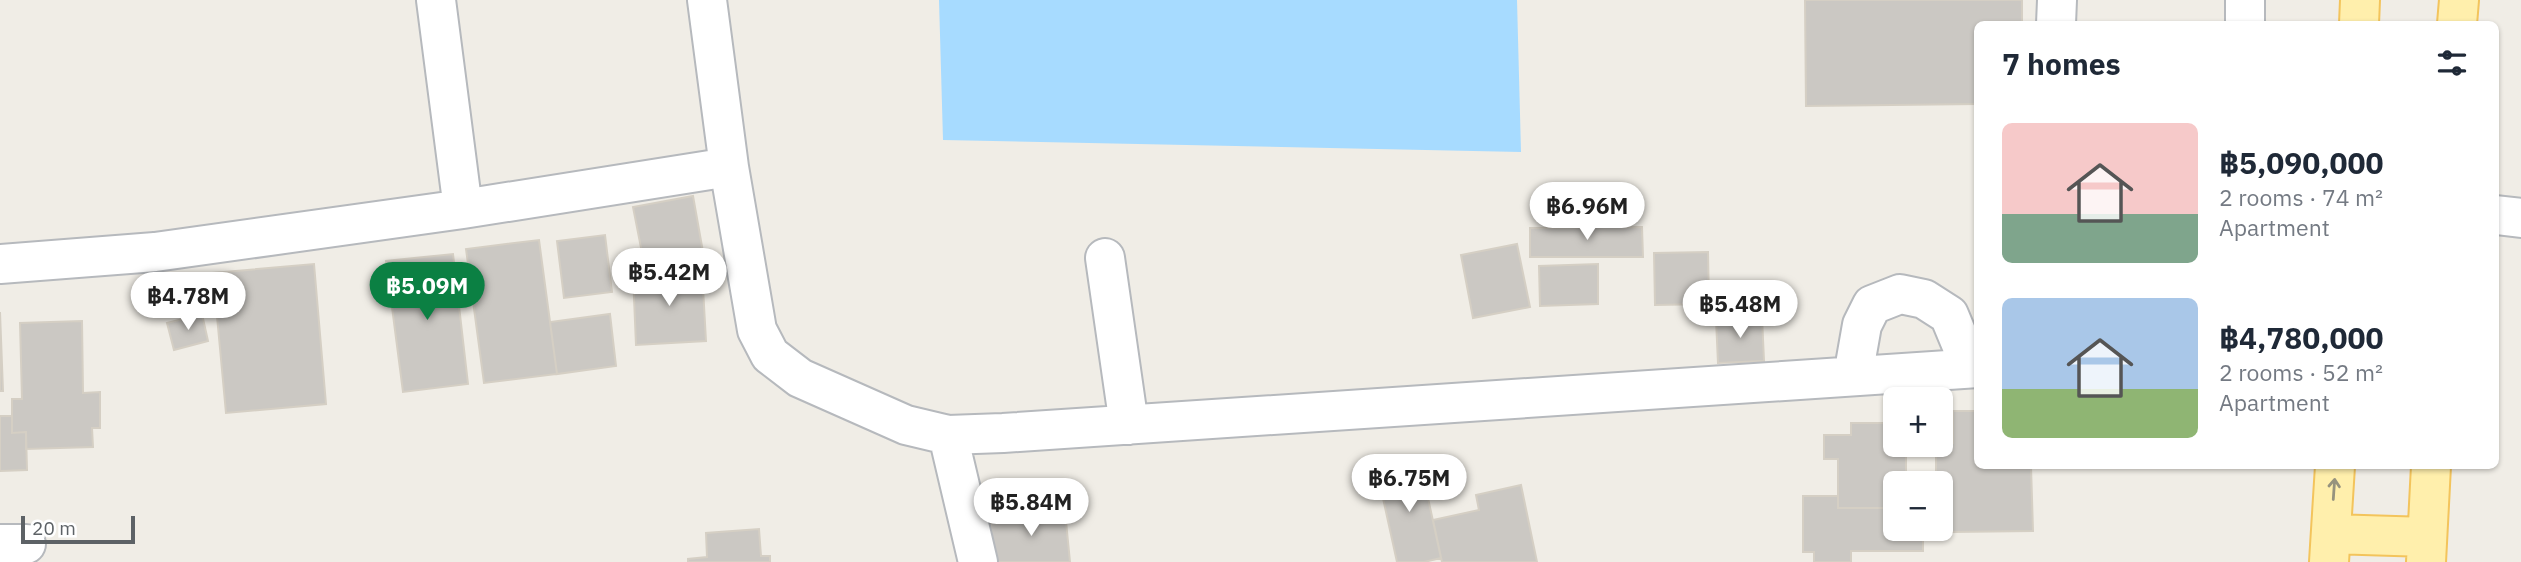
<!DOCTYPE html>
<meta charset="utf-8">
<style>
body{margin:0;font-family:"IBM Plex Sans",sans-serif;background:#f2f2f3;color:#1f2937;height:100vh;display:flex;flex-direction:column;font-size:26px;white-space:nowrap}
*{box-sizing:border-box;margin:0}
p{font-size:23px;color:#747a83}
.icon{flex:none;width:38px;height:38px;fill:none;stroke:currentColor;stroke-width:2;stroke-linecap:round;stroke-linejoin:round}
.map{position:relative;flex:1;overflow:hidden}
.details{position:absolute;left:1974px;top:21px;width:525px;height:448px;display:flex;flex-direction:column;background:#fff;border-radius:10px;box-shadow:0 2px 5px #0004}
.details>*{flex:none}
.controls{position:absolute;left:1883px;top:387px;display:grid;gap:14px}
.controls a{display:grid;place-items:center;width:70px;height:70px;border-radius:10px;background:#fff;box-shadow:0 2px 5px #0004;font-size:35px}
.scale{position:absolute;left:21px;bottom:18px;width:114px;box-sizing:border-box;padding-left:7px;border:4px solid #5d6266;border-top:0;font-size:19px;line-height:24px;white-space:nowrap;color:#5d6266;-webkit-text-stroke:5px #fff;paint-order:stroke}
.price{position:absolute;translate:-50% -60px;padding:0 16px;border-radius:24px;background:#fff;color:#222;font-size:23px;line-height:46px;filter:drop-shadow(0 2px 4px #0008)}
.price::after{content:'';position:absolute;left:50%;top:42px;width:21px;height:16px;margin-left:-10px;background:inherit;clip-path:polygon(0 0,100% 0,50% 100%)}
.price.selected{background:#0b8043;color:#fff}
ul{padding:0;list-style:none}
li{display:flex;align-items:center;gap:21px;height:175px;padding:0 28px}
li span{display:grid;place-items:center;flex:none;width:196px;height:140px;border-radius:10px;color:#555}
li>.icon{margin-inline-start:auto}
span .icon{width:84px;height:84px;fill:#fffc;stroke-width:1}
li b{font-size:30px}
h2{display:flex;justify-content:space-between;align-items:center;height:84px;padding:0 28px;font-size:30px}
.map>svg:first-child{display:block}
.water{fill:#a7dbff}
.building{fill:#cbc8c3;stroke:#d5cfc4;stroke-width:2}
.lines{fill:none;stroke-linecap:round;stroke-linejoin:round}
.minor-casing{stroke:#b6b9bd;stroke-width:42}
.major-casing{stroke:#f3c45c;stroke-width:42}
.minor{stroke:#fff;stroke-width:38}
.major{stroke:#ffefac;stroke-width:38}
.oneway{stroke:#96937e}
</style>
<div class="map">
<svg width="2521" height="562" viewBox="0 0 2521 562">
<rect width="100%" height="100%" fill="#f0ede6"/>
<path class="water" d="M 939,0 L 1517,0 L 1521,152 L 943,140 Z"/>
<path class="building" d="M 1805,0 L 2022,0 L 2022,24 L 1978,24 L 1978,104 L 1806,106 Z
M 693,196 L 703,252 L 644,263 L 633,207 Z
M 1642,227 L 1643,257 L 1530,257 L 1530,228 Z
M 605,235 L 612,292 L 564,298 L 557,241 Z
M 539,240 L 557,374 L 484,383 L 466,249 Z
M 1517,244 L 1530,307 L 1473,318 L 1461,255 Z
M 1708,252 L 1709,304 L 1655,305 L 1654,253 Z
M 453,254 L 468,384 L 403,392 L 386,261 Z
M 314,264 L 326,404 L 226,413 L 213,273 Z
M 1598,264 L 1598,304 L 1540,306 L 1539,266 Z
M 702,270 L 706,341 L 636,345 L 633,274 Z
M 0,312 L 3,391 L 0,391 Z
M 202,314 L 208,341 L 174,350 L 167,323 Z
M 610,314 L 616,366 L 557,374 L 550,322 Z
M 1762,317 L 1764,361 L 1718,363 L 1716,319 Z
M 82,321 L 83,393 L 100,392 L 100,428 L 92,428 L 93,447 L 26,449 L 26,432 L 12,433 L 12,399 L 22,399 L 20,323 Z
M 1953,411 L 1978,411 L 1978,466 L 2031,466 L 2033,531 L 1952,532 L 1951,479 L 1936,479 L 1936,444 L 1953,443 Z
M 0,416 L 12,416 L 12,433 L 26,432 L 27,470 L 0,471 Z
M 1851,423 L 1895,423 L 1895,444 L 1906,444 L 1906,483 L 1895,483 L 1895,508 L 1838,508 L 1838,459 L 1824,459 L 1824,435 L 1851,435 Z
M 1420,461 L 1441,558 L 1424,562 L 1397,562 L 1377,471 Z
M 1521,485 L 1537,562 L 1442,562 L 1433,520 L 1479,510 L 1476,495 Z
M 1803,496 L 1838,496 L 1838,508 L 1895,508 L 1895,528 L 1923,528 L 1923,551 L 1851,551 L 1851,562 L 1814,562 L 1814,552 L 1803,552 Z
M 1065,511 L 1070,562 L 994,562 L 990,518 Z
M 759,529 L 761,556 L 770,556 L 770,562 L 688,562 L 688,559 L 707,557 L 706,533 Z"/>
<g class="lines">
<defs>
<path id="minor" d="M 436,0 L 463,209
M 707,0 L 729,167 L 757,330 L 770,355 L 800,378 L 906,425 L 948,435 L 1003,433 L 1978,368
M 2245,0 L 2245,24
M 2056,24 L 2057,0
M 2496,215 L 2521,218
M 1105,258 L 1129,425
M 0,264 L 155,252 L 463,209 L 729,167
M 1853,376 L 1862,325 L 1872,305 L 1900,294 L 1924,299 L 1949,315 L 1971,368
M 948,435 L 978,562
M 0,544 L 26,544"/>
<path id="major" d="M 2359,24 L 2360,0
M 2457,24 L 2459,0
M 2331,534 L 2427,537
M 2329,562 L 2335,466
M 2426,562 L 2431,466"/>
</defs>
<use href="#minor" class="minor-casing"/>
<use href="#major" class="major-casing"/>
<use href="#minor" class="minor"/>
<use href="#major" class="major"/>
</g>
<defs><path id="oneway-shaft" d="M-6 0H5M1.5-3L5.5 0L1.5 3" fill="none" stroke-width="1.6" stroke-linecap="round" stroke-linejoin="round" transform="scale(1.75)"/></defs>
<use class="oneway" href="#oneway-shaft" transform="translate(2334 489) rotate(-86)"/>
</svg>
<div class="controls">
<a>+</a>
<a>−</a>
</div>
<div class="scale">20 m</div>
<b class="price" style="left:1587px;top:242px">฿6.96M</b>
<b class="price" style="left:669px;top:308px">฿5.42M</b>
<b class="price selected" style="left:427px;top:322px">฿5.09M</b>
<b class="price" style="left:188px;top:332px">฿4.78M</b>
<b class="price" style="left:1740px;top:340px">฿5.48M</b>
<b class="price" style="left:1409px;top:514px">฿6.75M</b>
<b class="price" style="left:1031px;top:538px">฿5.84M</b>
<section class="details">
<h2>7 homes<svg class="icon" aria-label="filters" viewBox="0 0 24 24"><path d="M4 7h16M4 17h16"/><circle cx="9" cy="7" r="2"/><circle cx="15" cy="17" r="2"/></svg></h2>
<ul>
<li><span style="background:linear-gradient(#f6c9c9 65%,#7fa58c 0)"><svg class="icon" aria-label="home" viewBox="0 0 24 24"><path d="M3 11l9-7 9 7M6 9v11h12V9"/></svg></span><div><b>฿5,090,000</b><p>2 rooms · 74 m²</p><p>Apartment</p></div></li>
<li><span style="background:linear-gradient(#a9c7e8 65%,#8fb573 0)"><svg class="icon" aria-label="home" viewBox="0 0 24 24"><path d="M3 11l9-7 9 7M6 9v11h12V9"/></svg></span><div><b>฿4,780,000</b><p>2 rooms · 52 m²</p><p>Apartment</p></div></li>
</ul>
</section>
</div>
